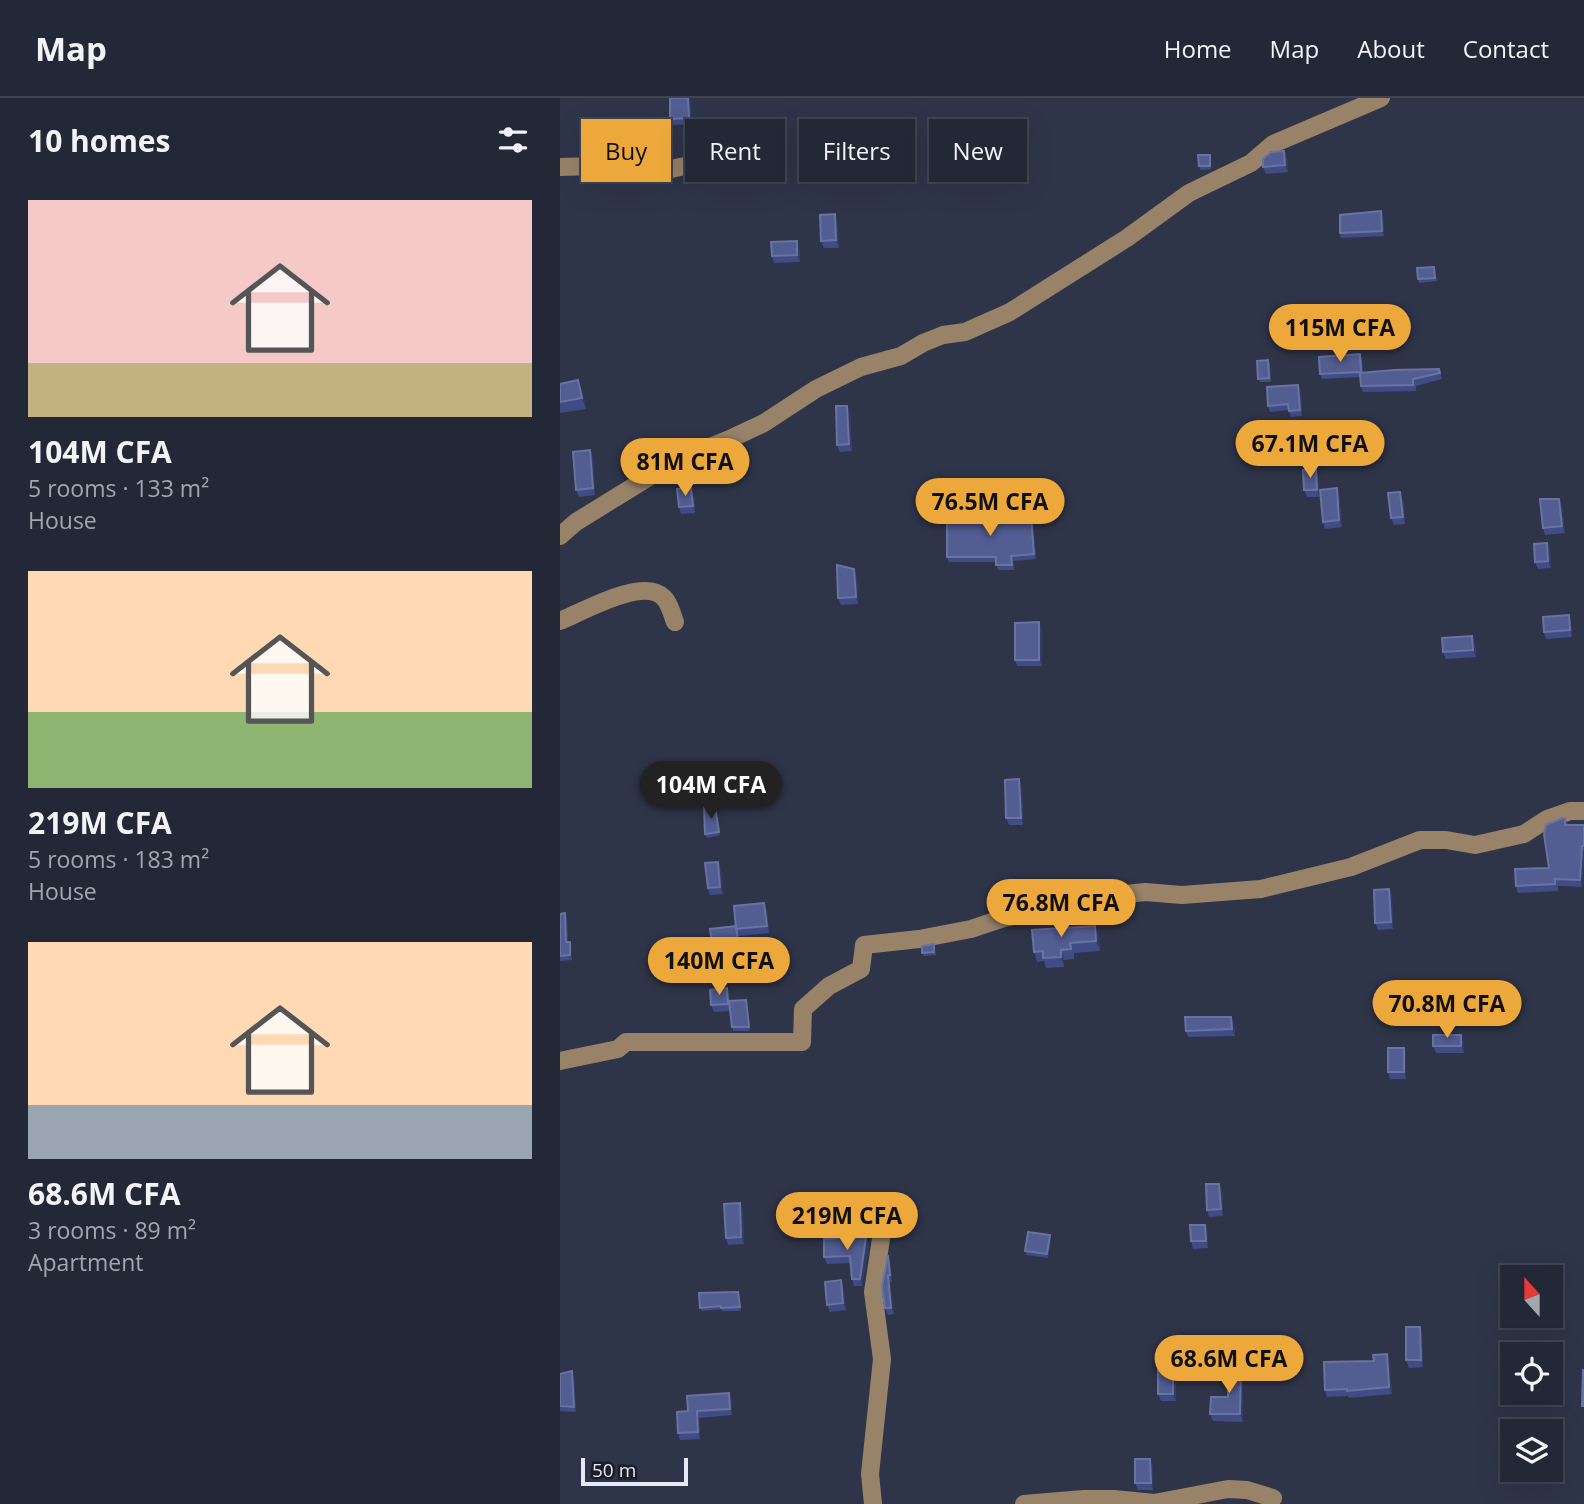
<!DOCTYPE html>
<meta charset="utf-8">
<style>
body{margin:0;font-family:"Open Sans",sans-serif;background:#2f3442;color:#f1f3f6;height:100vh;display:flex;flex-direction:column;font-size:26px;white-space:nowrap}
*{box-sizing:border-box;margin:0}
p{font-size:23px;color:#a3a6ad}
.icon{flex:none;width:38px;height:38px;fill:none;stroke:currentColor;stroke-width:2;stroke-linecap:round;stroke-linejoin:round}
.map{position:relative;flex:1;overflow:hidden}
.side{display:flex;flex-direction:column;background:#232837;width:560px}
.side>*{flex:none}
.banner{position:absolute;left:21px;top:21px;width:665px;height:63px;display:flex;gap:14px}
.needle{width:46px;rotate:339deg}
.tools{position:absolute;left:940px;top:1167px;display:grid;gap:14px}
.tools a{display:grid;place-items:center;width:63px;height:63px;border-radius:0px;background:#232837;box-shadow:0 7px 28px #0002,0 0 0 2px #404452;font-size:35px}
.scale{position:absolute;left:21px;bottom:18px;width:107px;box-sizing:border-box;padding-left:7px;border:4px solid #e5e9f6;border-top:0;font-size:19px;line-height:24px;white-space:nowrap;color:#e5e9f6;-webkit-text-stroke:5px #1a1d26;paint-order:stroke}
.price{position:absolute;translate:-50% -60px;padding:0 16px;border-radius:24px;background:#eda83c;color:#111;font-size:23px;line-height:46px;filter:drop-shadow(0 2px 4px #0008)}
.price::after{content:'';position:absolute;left:50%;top:42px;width:21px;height:16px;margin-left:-10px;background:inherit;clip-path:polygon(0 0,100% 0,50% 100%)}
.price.on{background:#222;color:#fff}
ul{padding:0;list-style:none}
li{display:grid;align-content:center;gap:14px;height:371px;padding:0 28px}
li span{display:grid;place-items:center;height:217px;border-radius:0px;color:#555}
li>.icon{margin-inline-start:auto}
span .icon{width:126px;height:126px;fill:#fffc;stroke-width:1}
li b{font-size:30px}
h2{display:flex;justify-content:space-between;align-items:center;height:84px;padding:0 28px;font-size:30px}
.chip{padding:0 24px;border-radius:0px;background:#232837;box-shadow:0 7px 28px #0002,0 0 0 2px #404452;font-size:24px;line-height:63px}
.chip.on{background:#eda83c;color:#111}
header{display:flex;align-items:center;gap:42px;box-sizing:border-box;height:98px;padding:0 35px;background:#232837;border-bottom:2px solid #404452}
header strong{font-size:33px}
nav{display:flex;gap:38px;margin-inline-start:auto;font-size:24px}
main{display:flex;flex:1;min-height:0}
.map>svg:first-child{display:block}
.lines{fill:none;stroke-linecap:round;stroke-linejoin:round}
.minor{stroke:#988368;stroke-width:18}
.wall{fill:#404c86}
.shaded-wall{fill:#323c69}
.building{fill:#525d92;stroke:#6973a2;stroke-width:2}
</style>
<header>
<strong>Map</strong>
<nav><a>Home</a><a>Map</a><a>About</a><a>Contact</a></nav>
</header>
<main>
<section class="side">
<h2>10 homes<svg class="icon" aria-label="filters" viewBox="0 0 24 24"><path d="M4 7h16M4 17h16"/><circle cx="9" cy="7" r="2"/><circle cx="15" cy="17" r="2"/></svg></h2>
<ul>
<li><span style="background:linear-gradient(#f6c9c9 75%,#c2b280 0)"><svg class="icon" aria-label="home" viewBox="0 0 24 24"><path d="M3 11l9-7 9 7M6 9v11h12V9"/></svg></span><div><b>104M CFA</b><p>5 rooms · 133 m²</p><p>House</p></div></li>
<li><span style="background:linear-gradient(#ffd9b3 65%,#8fb573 0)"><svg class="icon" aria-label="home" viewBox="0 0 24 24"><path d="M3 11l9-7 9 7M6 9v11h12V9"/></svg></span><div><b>219M CFA</b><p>5 rooms · 183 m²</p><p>House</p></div></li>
<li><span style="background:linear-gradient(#ffd9b3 75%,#9aa5b1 0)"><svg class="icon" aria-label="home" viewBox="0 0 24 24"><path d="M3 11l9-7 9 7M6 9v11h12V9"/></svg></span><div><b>68.6M CFA</b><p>3 rooms · 89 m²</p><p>Apartment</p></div></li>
</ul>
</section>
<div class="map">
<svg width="1024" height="1406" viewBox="0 0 1024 1406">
<rect width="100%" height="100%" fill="#2f3549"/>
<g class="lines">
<path class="minor" d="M 0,69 L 38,68 L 97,74 L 176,57
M 0,438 L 16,424 L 89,379 L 142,352 L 172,340 L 204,325 L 256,291 L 301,269 L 341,258 L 363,245 L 383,237 L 405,234 L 450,214 L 567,140 L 629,95 L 691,65 L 713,46 L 821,0
M 0,523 C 22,514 83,479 103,499 C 109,504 112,516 115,524
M 0,963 L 58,951 L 66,944 L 242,944 L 243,911 L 269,888 L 301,871 L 304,847 L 359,841 L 411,831 L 444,820 L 494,809 L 557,797 L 585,794 L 622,797 L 701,791 L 791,769 L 860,742 L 886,742 L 915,747 L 964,736 L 987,721 L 1010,713 L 1024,713
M 313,1406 L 310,1376 L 322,1261 L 313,1194 L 325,1114
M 464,1406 L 524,1401 L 554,1401 L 594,1405 L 668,1391 L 687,1392 L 713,1400"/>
</g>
<path class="wall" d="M 130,0 L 131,26 L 112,27 L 110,21 Z
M 150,33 L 151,46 L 133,46 L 132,43 Z
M 727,60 L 728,74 L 706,76 L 703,69 Z
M 651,61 L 651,71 L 640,72 L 639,68 Z
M 275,116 L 277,123 L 279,150 L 264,150 L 261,143 Z
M 823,118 L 824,138 L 781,140 L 780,135 Z
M 237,143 L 239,150 L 240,164 L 214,165 L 212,158 Z
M 874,169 L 877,183 L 859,185 L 858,181 Z
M 800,256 L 802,261 L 803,275 L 879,271 L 882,281 L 856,288 L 856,293 L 803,294 L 801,288 L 800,279 L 762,281 L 760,276 Z
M 708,262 L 710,266 L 711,284 L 700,284 L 698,281 Z
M 0,286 L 22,293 L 26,311 L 0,315 Z
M 738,287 L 741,293 L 742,318 L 731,319 L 729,312 L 710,314 L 708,308 Z
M 290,315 L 292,353 L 280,354 L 277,347 Z
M 30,352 L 33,360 L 35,397 L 19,399 L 16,392 Z
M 756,371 L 758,378 L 759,399 L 747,399 L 744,392 Z
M 131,390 L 134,397 L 135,415 L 121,416 L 119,409 Z
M 779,397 L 782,429 L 765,431 L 763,424 Z
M 843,401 L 845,426 L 834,427 L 831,420 Z
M 1002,408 L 1005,435 L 985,437 L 983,430 Z
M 419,420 L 420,423 L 473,423 L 476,461 L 453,463 L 454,472 L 438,472 L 436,464 L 389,464 L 387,459 Z
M 990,452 L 991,470 L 978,471 L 975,464 Z
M 294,471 L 297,479 L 298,506 L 281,507 L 278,500 Z
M 1011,524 L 1012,539 L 986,541 L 984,534 Z
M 482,531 L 482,568 L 457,568 L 455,562 Z
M 912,538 L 915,545 L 916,559 L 886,561 L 883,554 Z
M 459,681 L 462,688 L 463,727 L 449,727 L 446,720 Z
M 155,709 L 160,737 L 147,740 L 145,736 Z
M 1005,720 L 1008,727 L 1024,727 L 1024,760 L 1022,789 L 998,788 L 998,793 L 958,795 L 956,788 L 989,770 Z
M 161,771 L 163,796 L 150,797 L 148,790 Z
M 829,791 L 832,798 L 833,831 L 818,832 L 815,825 Z
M 207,812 L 209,835 L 178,838 L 178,837 L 180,855 L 154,858 L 153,855 L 176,828 Z
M 5,815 L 7,821 L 8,844 L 10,844 L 12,850 L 12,862 L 0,863 L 0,816 Z
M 539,837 L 540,853 L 514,855 L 514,861 L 504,862 L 504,869 L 486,870 L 484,863 L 477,864 L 474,854 Z
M 374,846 L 376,857 L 364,858 L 362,855 Z
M 167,890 L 170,898 L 170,903 L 187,906 L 190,933 L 173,933 L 170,913 L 154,914 L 151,907 Z
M 671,919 L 674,926 L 675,938 L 628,939 L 626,933 Z
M 904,944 L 904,955 L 876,955 L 873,948 Z
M 844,950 L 846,957 L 846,981 L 830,981 L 828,974 Z
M 659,1086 L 662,1093 L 663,1118 L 649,1119 L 647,1112 Z
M 180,1105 L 183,1113 L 184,1146 L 168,1147 L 166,1140 Z
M 648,1134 L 648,1150 L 633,1151 L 631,1143 Z
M 490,1137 L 491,1140 L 488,1160 L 467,1157 L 465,1153 Z
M 306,1139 L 309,1146 L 302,1188 L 294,1188 L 292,1181 L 291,1165 L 267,1166 L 264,1159 Z
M 330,1163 L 332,1184 L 330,1184 L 334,1216 L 328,1217 L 325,1210 L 322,1188 Z
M 281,1182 L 283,1189 L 286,1212 L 270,1214 L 267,1207 Z
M 178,1194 L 181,1213 L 162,1213 L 161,1211 L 142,1213 L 140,1210 Z
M 860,1229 L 862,1236 L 863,1269 L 849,1270 L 846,1262 Z
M 719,1243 L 719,1260 L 706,1260 L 705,1257 Z
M 827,1256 L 829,1263 L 832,1296 L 789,1300 L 788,1298 L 767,1299 L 765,1292 Z
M 616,1265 L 616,1303 L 601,1303 L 598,1296 Z
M 683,1274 L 683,1324 L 653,1323 L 650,1316 L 668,1299 Z
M 0,1276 L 14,1279 L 16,1314 L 0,1313 Z
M 172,1302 L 172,1317 L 139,1320 L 140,1341 L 120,1342 L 118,1335 L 128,1313 Z
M 593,1368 L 593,1392 L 578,1392 L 575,1385 Z"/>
<path class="shaded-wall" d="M 128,0 L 130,0 L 131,26 L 129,20 Z
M 724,53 L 727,60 L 728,74 L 725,67 Z
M 821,113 L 823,118 L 824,138 L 822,133 Z
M 275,116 L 277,123 L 279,150 L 276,142 Z
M 237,143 L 239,150 L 240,164 L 237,157 Z
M 18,282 L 22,293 L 26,311 L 22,300 Z
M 738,287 L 741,293 L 742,318 L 740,312 Z
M 287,308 L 290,315 L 292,353 L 289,346 Z
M 30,352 L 33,360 L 35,397 L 33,390 Z
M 756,371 L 758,378 L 759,399 L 757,392 Z
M 131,390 L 134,397 L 135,415 L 133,408 Z
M 777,390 L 779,397 L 782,429 L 779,422 Z
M 840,394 L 843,401 L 845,426 L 843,419 Z
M 999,401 L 1002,408 L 1005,435 L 1002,428 Z
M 471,418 L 473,423 L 476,461 L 474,456 Z
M 987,445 L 990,452 L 991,470 L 988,463 Z
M 294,471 L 297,479 L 298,506 L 296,499 Z
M 1009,517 L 1011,524 L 1012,539 L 1010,532 Z
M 479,524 L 482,531 L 482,568 L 479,562 Z
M 912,538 L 915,545 L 916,559 L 913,552 Z
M 459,681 L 462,688 L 463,727 L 461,720 Z
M 1022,748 L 1024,754 L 1022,789 L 1020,782 Z
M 158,764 L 161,771 L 163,796 L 160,789 Z
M 829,791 L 832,798 L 833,831 L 831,824 Z
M 204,805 L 207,812 L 209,835 L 207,828 Z
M 5,815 L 7,821 L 8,850 L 6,844 Z
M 535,828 L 539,837 L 540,853 L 536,843 Z
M 10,844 L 12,850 L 12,862 L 10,857 Z
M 501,852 L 504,862 L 504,869 L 501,859 Z
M 167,890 L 170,898 L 170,913 L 168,906 Z
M 671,919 L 674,926 L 675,938 L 672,931 Z
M 901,937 L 904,944 L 904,955 L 901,948 Z
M 844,950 L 846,957 L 846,981 L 844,974 Z
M 659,1086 L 662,1093 L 663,1118 L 661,1111 Z
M 180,1105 L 183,1113 L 184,1146 L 181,1139 Z
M 645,1127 L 648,1134 L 648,1150 L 646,1143 Z
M 490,1137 L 491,1140 L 488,1160 L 487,1156 Z
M 306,1139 L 309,1146 L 302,1188 L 300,1181 Z
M 328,1157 L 330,1163 L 332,1184 L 330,1177 Z
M 328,1177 L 330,1184 L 334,1216 L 331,1210 Z
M 281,1182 L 283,1189 L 286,1212 L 283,1205 Z
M 860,1229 L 862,1236 L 863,1269 L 861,1262 Z
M 827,1256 L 829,1263 L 832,1296 L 829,1289 Z
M 613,1258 L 616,1265 L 616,1303 L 613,1296 Z
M 681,1267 L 683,1274 L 683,1324 L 680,1316 Z
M 12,1273 L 14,1279 L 16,1314 L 14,1309 Z
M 169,1295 L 172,1302 L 172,1317 L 170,1311 Z
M 137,1313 L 139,1320 L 140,1341 L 138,1334 Z
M 590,1361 L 593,1368 L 593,1392 L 591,1385 Z"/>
<path class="building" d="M 110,0 L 128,0 L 129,20 L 110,21 Z
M 131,30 L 149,30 L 149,42 L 132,43 Z
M 724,53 L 725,67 L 703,69 L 703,61 L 711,54 Z
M 638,57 L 650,57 L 650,68 L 639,68 Z
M 821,113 L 822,133 L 780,135 L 780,117 Z
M 275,116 L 276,142 L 261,143 L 260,117 Z
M 237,143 L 237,157 L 212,158 L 211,144 Z
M 874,169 L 875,180 L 858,181 L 857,170 Z
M 800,256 L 801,274 L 760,276 L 759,259 Z
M 708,262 L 709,280 L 698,281 L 697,263 Z
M 879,271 L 880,275 L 853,281 L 853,287 L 801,288 L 800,275 L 834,272 Z
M 18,282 L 22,300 L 0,304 L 0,286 Z
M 738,287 L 740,312 L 729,313 L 728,306 L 708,308 L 707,289 Z
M 276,308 L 287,308 L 289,346 L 277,347 Z
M 30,352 L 33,390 L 16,392 L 13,354 Z
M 756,371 L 757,392 L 744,392 L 743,372 Z
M 131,390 L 133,408 L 119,409 L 117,391 Z
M 777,390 L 779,422 L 763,424 L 760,392 Z
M 840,394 L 843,419 L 831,420 L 828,395 Z
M 980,401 L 999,401 L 1002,428 L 983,430 Z
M 471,418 L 474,456 L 451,458 L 452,467 L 436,467 L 436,459 L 387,459 L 387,419 L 419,420 L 419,423 Z
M 987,445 L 988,463 L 975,464 L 974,446 Z
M 277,467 L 294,471 L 296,499 L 278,500 Z
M 1009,517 L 1010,532 L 984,534 L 983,519 Z
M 479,524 L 479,562 L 455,562 L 455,525 Z
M 912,538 L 913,552 L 883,554 L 882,540 Z
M 459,681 L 461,720 L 446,720 L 445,682 Z
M 144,709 L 155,709 L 159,734 L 145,736 Z
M 1003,720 L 1005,720 L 1005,727 L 1024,727 L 1024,748 L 1022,748 L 1020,782 L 995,781 L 995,786 L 956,788 L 955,771 L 989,770 L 984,736 L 986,727 Z
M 158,764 L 160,789 L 148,790 L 145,765 Z
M 829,791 L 831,824 L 815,825 L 814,792 Z
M 204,805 L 207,828 L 176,831 L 174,808 Z
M 5,815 L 6,844 L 10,844 L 10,857 L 0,858 L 0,816 Z
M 176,828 L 179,851 L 153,855 L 150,831 Z
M 535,828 L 536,843 L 510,845 L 511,851 L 501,852 L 501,859 L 483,860 L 483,853 L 474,854 L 472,832 Z
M 374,846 L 374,854 L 362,855 L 362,848 Z
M 167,890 L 168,906 L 151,907 L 150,892 Z
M 186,902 L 189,929 L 172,929 L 169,903 Z
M 625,919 L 671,919 L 672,931 L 626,933 Z
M 873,937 L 901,937 L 901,948 L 873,948 Z
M 828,950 L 844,950 L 844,974 L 828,974 Z
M 646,1086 L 659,1086 L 661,1111 L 647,1112 Z
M 180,1105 L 181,1139 L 166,1140 L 164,1106 Z
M 630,1127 L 645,1127 L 646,1143 L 631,1143 Z
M 468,1134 L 490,1137 L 487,1156 L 465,1153 Z
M 306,1139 L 300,1181 L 292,1181 L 290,1158 L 264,1159 L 264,1141 Z
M 328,1157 L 330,1177 L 328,1177 L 331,1210 L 325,1210 L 322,1188 Z
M 281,1182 L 283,1205 L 267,1207 L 265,1184 Z
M 178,1194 L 180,1209 L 161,1210 L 161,1208 L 140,1210 L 139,1195 Z
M 846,1229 L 860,1229 L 861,1262 L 846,1262 Z
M 705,1240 L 718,1240 L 718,1257 L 705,1257 Z
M 827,1256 L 829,1289 L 787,1293 L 787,1291 L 765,1292 L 764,1264 L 814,1263 L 813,1257 Z
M 598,1258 L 613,1258 L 613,1296 L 598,1296 Z
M 668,1267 L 681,1267 L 680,1316 L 650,1316 L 651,1299 L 668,1299 Z
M 1023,1271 L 1024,1308 L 1022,1308 Z
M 12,1273 L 14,1309 L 0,1308 L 0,1276 Z
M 169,1295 L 170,1311 L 137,1313 L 138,1334 L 118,1335 L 117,1314 L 128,1313 L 127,1298 Z
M 575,1361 L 590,1361 L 591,1385 L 575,1385 Z"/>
</svg>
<div class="tools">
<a><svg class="needle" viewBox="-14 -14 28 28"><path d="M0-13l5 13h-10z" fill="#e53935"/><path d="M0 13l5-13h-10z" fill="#a3a6ad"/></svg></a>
<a><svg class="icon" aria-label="locate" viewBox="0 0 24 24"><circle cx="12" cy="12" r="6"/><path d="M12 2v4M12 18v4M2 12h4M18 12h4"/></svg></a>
<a><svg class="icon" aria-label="layers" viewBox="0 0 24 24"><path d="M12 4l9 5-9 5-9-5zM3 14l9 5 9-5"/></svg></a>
</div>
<div class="scale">50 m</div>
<b class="price" style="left:780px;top:266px">115M CFA</b>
<b class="price" style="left:750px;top:382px">67.1M CFA</b>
<b class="price" style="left:125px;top:400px">81M CFA</b>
<b class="price" style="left:430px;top:440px">76.5M CFA</b>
<b class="price on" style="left:151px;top:723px">104M CFA</b>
<b class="price" style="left:501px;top:841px">76.8M CFA</b>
<b class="price" style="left:159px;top:899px">140M CFA</b>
<b class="price" style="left:887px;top:942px">70.8M CFA</b>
<b class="price" style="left:287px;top:1154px">219M CFA</b>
<b class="price" style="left:669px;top:1297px">68.6M CFA</b>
<div class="banner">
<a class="chip on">Buy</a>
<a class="chip">Rent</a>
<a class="chip">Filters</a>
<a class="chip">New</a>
</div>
</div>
</main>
